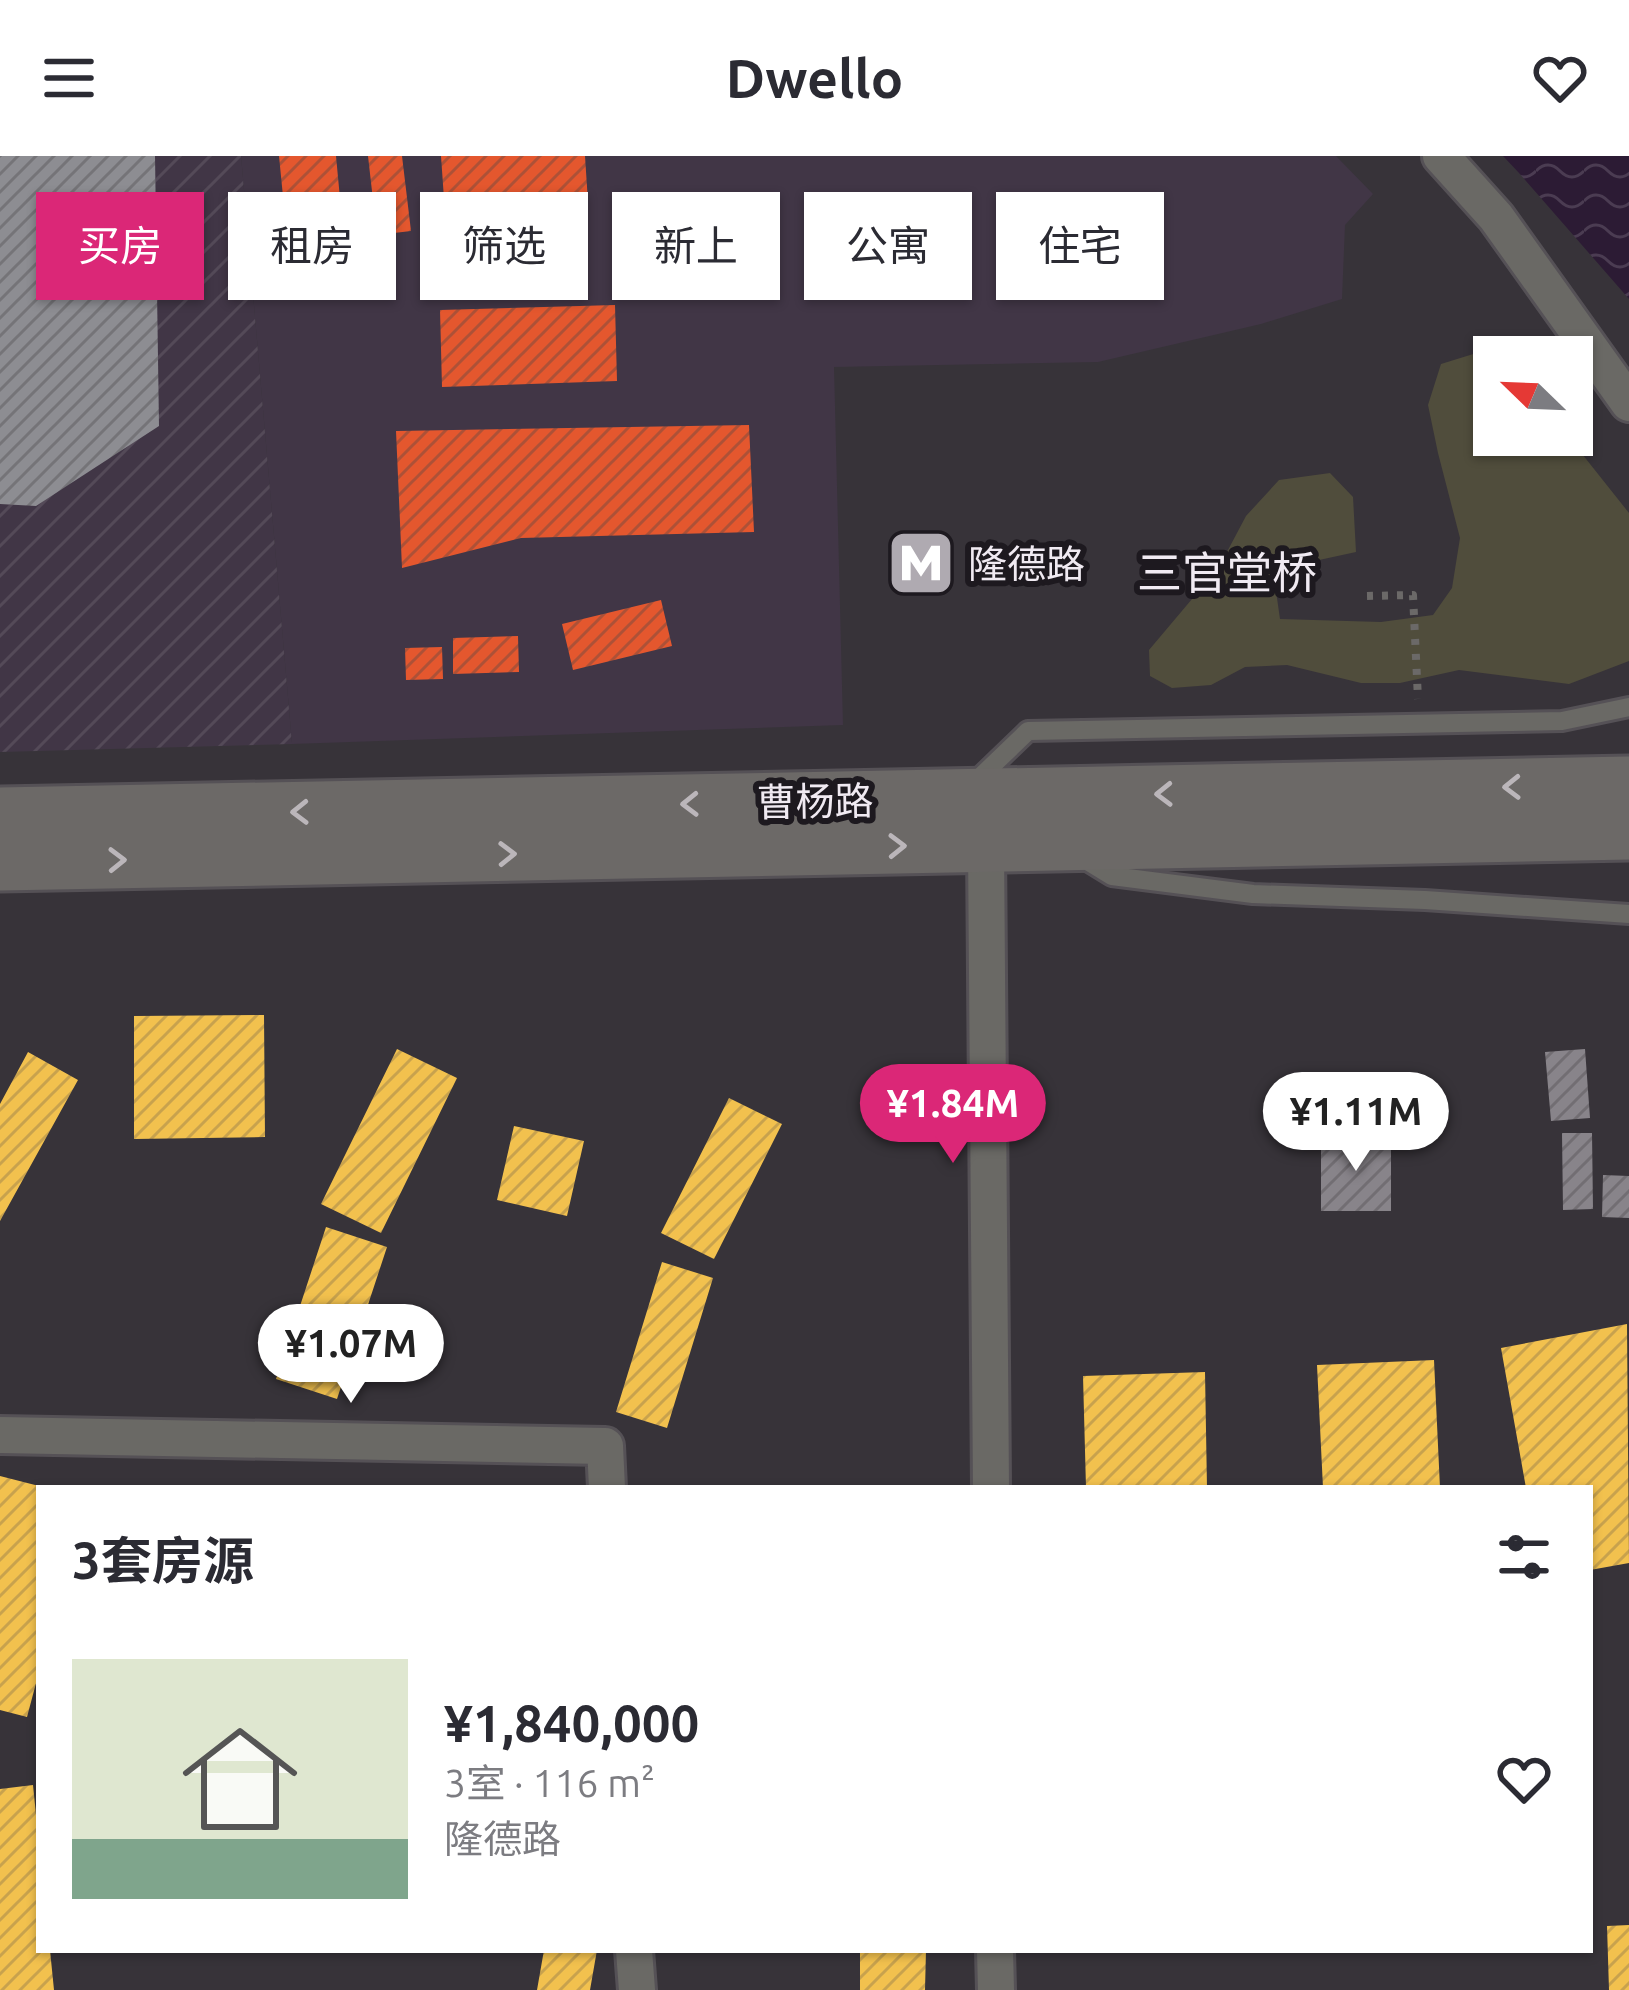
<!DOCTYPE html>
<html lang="zh">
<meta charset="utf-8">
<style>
body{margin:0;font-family:Ubuntu,"Noto Sans SC",sans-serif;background:#f2f2f3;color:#2b2b33;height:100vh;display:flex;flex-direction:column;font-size:45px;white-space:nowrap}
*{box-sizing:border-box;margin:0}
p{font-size:39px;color:#7c7c81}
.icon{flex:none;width:66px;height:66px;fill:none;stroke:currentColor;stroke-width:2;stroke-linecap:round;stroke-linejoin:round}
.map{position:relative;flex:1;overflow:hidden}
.side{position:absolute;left:36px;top:1329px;width:1557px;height:468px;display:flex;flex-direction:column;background:#fff;border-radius:0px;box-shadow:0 3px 9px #0004}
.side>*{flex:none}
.guide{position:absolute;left:36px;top:36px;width:1557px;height:108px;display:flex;gap:24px}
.needle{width:78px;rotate:293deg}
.controls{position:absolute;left:1473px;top:180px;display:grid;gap:24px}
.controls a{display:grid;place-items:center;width:120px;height:120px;border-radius:0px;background:#fff;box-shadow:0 3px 9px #0004;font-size:60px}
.price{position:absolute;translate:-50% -102px;padding:0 27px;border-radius:42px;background:#fff;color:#222;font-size:39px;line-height:78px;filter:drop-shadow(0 3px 6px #0008)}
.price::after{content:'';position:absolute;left:50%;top:72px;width:36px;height:27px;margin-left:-18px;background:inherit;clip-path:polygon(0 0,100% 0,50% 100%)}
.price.selected{background:#db2777;color:#fff}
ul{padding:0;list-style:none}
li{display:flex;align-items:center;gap:36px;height:300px;padding:0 36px}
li+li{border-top:3px solid #e1e1e2}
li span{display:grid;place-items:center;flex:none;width:336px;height:240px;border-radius:0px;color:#555}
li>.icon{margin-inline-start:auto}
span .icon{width:144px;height:144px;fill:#fffc;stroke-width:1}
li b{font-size:51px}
h2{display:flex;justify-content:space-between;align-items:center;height:144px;padding:0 36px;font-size:51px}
.chip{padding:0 42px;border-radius:0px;background:#fff;box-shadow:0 3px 9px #0004;font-size:42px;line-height:108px}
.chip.selected{background:#db2777;color:#fff}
header{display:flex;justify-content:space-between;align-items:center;height:156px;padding:0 36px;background:#fff;font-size:54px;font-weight:700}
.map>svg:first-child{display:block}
.built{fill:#413646}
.industrial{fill:url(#industrial-furrows)}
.grass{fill:#504d3c}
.water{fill:url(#water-waves)}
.homes{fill:url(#homes-hatch)}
.shops{fill:url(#shops-hatch)}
.industry{fill:url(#industry-hatch)}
.building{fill:url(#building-hatch)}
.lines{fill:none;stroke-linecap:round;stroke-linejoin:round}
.lane-casing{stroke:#555156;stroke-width:24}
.street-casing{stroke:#555156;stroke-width:42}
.primary-casing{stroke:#555156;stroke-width:63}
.path{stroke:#6b6968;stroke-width:8;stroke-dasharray:6 9;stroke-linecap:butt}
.lane{stroke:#6a6965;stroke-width:18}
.street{stroke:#6a6965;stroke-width:36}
.primary{stroke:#6c6967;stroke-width:57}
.oneway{stroke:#bbb6ba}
.labels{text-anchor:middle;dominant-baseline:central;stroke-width:12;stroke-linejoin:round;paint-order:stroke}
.poi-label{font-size:39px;fill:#f0eaf2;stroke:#1d191f;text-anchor:start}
.street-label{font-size:39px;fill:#f0eaf2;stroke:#1d191f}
.quarter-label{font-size:45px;fill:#f0eaf2;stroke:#1d191f}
</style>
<header><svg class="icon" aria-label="menu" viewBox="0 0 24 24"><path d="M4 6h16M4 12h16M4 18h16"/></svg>Dwello<svg class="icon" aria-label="heart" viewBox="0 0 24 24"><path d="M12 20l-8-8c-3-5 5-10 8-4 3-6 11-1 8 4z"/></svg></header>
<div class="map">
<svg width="1629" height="1834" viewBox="0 0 1629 1834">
<defs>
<pattern id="industrial-furrows" width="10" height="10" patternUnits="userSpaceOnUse" patternTransform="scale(3)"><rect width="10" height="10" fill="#413646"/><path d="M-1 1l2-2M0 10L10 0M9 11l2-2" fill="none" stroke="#544a58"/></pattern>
<pattern id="water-waves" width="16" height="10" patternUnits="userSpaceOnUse" patternTransform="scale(3)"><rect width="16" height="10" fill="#2c1b34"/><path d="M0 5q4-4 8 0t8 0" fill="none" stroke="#4b3c52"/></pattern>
<pattern id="homes-hatch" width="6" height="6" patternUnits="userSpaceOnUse" patternTransform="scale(3)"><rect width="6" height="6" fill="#f2c14e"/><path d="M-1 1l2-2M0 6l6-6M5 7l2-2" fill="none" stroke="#c8a24d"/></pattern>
<pattern id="shops-hatch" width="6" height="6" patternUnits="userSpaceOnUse" patternTransform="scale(3)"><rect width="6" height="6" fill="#e4572e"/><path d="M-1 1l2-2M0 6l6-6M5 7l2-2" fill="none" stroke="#ad5137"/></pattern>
<pattern id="industry-hatch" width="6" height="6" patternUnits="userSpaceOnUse" patternTransform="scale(3)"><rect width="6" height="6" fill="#8d8d92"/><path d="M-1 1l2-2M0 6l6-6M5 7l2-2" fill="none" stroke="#757478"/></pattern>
<pattern id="building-hatch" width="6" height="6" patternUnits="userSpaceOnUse" patternTransform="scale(3)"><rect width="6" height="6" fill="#88848a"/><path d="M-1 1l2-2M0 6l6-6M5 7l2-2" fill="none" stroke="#726e73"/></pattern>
</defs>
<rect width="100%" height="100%" fill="#373339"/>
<path class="built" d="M 241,0 L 1336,0 L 1373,38 L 1345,69 L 1342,143 L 1261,168 L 1098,206 L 834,211 L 843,569 L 292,588 Z"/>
<path class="industrial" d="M 0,0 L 241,0 L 292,588 L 0,596 Z"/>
<path class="grass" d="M 1483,195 L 1494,201 L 1494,279 L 1567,279 L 1629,357 L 1629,505 L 1569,528 L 1459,514 L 1400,527 L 1361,527 L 1287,509 L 1245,511 L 1211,529 L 1172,532 L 1150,520 L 1149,494 L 1219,411 L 1246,360 L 1279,324 L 1330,317 L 1353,341 L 1356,396 L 1273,414 L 1280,463 L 1381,466 L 1433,459 L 1452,432 L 1460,382 L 1438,297 L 1428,249 L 1441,208 Z"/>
<path class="water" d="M 1503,0 L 1629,0 L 1629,143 L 1519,17 Z"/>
<path class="homes" d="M 264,859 L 265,981 L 134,983 L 134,860 Z
M 397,893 L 457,922 L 381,1077 L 321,1048 Z
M 28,896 L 78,924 L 0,1065 L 0,948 Z
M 729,942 L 782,968 L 714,1103 L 661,1077 Z
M 514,970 L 584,985 L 567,1060 L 497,1044 Z
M 326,1071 L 387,1091 L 337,1243 L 276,1223 Z
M 662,1106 L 713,1122 L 667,1272 L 616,1256 Z
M 1627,1168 L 1629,1407 L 1590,1414 L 1590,1332 L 1526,1332 L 1501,1192 Z
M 1434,1204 L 1440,1332 L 1323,1332 L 1317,1209 Z
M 1205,1216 L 1207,1332 L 1086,1332 L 1083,1220 Z
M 0,1320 L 39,1330 L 39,1516 L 27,1561 L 0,1554 Z
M 33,1629 L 39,1688 L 39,1794 L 50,1794 L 54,1834 L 0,1834 L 0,1633 Z
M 1629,1769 L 1629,1834 L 1609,1834 L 1607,1770 Z
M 544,1794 L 597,1794 L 590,1834 L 537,1834 Z
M 860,1794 L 926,1794 L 925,1834 L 860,1834 Z"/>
<path class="shops" d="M 279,0 L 336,0 L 344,85 L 288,91 Z
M 368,0 L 402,0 L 411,75 L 377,79 Z
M 441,0 L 585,0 L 588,46 L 445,57 Z
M 615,149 L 617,225 L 442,231 L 440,154 Z
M 749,269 L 754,376 L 521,382 L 402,412 L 396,275 Z
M 661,444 L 672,490 L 573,514 L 562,468 Z
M 518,480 L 519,516 L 453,518 L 453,482 Z
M 442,491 L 443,523 L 406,524 L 405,492 Z"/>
<path class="industry" d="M 0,0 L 155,0 L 159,270 L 36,350 L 0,348 Z"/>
<path class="building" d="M 1585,893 L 1590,962 L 1551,965 L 1545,896 Z
M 1562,977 L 1592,977 L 1593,1053 L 1563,1054 Z
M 1321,980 L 1391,980 L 1391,1055 L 1321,1055 Z
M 1603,1019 L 1629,1020 L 1629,1062 L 1602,1061 Z"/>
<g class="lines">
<defs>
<path id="lane" d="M 973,628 L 1028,575 L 1562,565 L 1629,551
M 1081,701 L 1112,720 L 1253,738 L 1425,744 L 1629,758"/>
<path id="street" d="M 1441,0 L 1496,61 L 1629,247
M 986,688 L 991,1332
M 0,1279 L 605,1290 L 607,1332
M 634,1794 L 637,1834
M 995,1794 L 996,1834"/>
<path id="primary" d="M 0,660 L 1629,629
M 0,706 L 1629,675"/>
</defs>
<use href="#lane" class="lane-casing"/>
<use href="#street" class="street-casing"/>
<use href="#primary" class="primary-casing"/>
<path class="path" d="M 1367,440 L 1413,439 L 1418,543"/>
<use href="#lane" class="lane"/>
<use href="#street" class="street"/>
<use href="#primary" class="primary"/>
</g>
<defs><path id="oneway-chevron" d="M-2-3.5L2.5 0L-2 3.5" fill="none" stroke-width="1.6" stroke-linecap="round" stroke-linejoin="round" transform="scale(3)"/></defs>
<g class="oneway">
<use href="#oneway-chevron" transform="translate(1512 631) rotate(179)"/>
<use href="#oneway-chevron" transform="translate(1164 638) rotate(179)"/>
<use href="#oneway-chevron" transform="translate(690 648) rotate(179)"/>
<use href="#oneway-chevron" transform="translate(300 656) rotate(179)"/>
<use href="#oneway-chevron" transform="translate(897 690) rotate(-1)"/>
<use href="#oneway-chevron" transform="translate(507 698) rotate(-1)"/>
<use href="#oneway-chevron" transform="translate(117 704) rotate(-1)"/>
</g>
<defs>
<symbol id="metro-square" viewBox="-11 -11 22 22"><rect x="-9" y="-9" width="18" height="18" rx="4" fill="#afaab1" stroke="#1d191f"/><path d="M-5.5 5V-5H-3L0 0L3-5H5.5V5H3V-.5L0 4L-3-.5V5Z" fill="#fff"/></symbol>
</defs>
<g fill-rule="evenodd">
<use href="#metro-square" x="883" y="369" width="76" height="76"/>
</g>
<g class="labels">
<g class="poi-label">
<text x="968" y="407">隆德路</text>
</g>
<g class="street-label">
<text transform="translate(815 645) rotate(-1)">曹杨路</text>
</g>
<g class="quarter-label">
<text x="1227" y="416">三官堂桥</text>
</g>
</g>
</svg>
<div class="controls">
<a><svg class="needle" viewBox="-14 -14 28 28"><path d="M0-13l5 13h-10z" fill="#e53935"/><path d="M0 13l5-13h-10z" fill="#7c7c81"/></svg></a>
</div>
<b class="price selected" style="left:953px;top:1010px">¥1.84M</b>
<b class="price" style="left:1356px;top:1018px">¥1.11M</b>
<b class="price" style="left:351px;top:1250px">¥1.07M</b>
<div class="guide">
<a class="chip selected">买房</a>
<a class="chip">租房</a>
<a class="chip">筛选</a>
<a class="chip">新上</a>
<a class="chip">公寓</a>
<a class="chip">住宅</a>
</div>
<section class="side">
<h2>3套房源<svg class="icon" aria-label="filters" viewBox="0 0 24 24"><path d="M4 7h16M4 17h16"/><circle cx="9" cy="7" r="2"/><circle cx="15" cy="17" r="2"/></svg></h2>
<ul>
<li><span style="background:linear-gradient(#dfe7d0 75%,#7fa58c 0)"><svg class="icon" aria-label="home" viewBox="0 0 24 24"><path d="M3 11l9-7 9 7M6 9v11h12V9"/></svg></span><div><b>¥1,840,000</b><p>3室 · 116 m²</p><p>隆德路</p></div><svg class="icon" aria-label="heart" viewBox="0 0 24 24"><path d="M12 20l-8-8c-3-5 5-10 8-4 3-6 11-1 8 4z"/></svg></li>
</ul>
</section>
</div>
